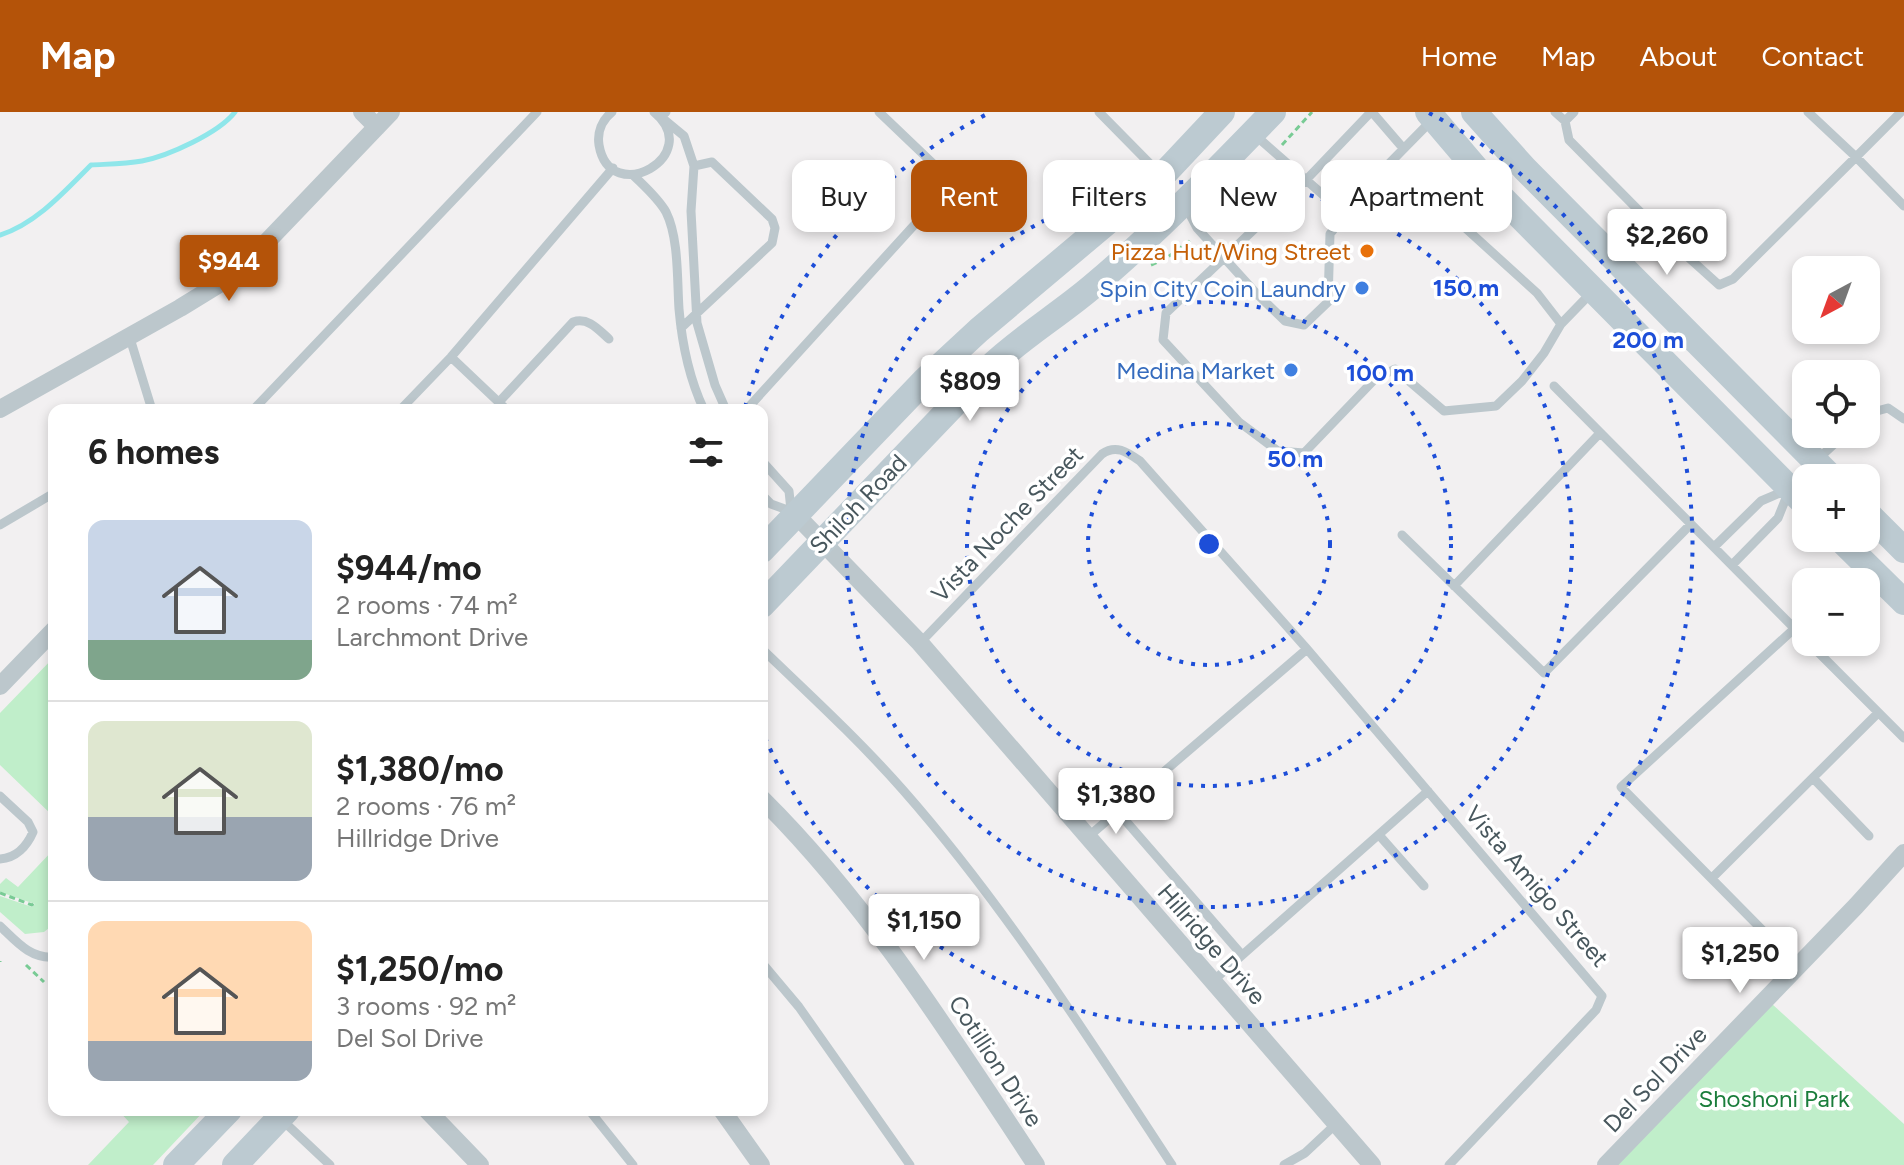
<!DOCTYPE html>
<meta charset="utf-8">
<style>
body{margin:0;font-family:Figtree,sans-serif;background:#f2f2f2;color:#222;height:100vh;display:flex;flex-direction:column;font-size:30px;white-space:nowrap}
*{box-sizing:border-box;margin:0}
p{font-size:26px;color:#767676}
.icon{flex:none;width:44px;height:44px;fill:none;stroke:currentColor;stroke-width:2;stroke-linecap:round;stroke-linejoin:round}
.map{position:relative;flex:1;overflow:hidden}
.drawer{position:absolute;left:48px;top:292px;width:720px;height:712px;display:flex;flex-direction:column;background:#fff;border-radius:16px;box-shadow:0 4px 12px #0003}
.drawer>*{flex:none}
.hud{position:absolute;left:792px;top:48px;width:760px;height:72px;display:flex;gap:16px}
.needle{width:52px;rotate:221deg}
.controls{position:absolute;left:1792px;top:144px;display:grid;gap:16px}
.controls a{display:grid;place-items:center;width:88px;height:88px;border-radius:16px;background:#fff;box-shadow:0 4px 12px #0003;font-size:40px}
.price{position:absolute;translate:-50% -68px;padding:0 18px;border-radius:8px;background:#fff;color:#222;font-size:26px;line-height:52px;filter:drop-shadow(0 2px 4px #0008)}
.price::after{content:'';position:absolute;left:50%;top:48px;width:24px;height:18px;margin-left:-12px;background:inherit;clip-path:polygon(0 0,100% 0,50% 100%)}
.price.selected{background:#b45309;color:#fff}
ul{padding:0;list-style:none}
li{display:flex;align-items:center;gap:24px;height:200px;padding:0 40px}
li+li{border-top:2px solid #e0e0e0}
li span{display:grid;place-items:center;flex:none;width:224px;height:160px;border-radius:16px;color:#555}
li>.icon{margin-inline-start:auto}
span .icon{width:96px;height:96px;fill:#fffc;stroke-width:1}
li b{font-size:34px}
h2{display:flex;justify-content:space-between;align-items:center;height:96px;padding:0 40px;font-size:34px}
.chip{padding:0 28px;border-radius:16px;background:#fff;box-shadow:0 4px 12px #0003;font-size:28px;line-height:72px}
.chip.selected{background:#b45309;color:#fff}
header{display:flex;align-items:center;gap:48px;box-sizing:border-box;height:112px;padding:0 40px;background:#b45309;color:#fff}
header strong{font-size:38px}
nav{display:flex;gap:44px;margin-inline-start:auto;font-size:28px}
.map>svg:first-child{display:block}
.green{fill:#c0eeca}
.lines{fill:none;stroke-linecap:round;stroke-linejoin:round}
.stream{stroke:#8fe6ea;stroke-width:5}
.path{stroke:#79cb95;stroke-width:3;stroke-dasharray:6 4;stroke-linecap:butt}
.lane{stroke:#bcc7cc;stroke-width:9}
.street{stroke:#bcc7cc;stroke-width:18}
.secondary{stroke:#bccad1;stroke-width:26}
.ring{fill:none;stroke:#1d4ed8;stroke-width:4;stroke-dasharray:4 8}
.food-dot{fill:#e8710a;stroke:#fff;stroke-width:3}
.shop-dot{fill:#3f7fe0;stroke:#fff;stroke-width:3}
.labels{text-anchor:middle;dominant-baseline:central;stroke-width:7;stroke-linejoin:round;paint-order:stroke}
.food-label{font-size:24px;fill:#c56008;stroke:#fff;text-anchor:end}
.shop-label{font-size:24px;fill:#366cbe;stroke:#fff;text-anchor:end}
.street-label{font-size:24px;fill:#48575d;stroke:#fff}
.park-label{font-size:24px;fill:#1a7d3b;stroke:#fff}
.centre{fill:#1d4ed8;stroke:#fff;stroke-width:4}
.ring-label{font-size:24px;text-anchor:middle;font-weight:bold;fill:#1d4ed8;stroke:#fff;stroke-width:7;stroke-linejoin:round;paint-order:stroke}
</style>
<header>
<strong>Map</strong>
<nav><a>Home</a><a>Map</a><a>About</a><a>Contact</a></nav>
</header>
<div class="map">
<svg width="1904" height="1053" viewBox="0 0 1904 1053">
<rect width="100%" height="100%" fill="#f2f0f1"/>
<path class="green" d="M 54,545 L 54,705 L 0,653 L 0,601 Z
M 54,737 L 54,812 L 44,820 L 25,822 L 0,800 L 0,784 L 32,795 L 35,792 L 0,780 L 0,772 L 6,766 L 18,775 Z
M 1772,892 L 1904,1012 L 1904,1053 L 1616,1053 Z
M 118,998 L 205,998 L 153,1053 L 88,1053 L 129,1010 Z"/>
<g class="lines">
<path class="stream" d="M 0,123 C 36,112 65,79 91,53 C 108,52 125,52 142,49 C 168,44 219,21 235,0"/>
<path class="path" d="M 1282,33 L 1312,0
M 1208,111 L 1266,50
M 1151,153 L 1165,147 L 1191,128
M 0,781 L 32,793 L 34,791
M 0,849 L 0,850
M 26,853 L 44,870"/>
<path class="lane" d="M 612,0 C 602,8 597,20 599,33 C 610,97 706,43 654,0
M 666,0 L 661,5 L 684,24 L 694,54 L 691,99 L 697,211 L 715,273 L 726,298
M 1099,0 L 1161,63
M 1371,0 L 1306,68 L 1166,201 L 1163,228 L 1239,310 L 1278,339 L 1304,341 L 1375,267 L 1395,257 L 1444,299 L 1496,294 L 1522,269 L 1544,241 L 1561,212 L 1592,180
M 1372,0 L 1403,36
M 1555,0 L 1565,9 L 1569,28 L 1657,117 L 1622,150
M 1901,0 L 1856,45 L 1904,94
M 1565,9 L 1574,0
M 1255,23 L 1346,103
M 633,63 C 644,74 658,86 666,100 C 679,126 677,168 679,197 C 682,232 689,266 704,298
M 1358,87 L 1429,83 L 1537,181 L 1561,212
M 1186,95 L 1197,116 L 1256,181 L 1285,209 L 1304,213 L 1328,190 L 1330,122 L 1371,70 L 1432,8
M 1657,117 L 1719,173 L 1733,167 L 1856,45 L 1808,0
M 681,216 L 772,131 L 775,116 L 772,107 L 712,50 L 694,54
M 129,223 L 152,298
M 451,245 L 507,298
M 1554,274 L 1806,528
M 499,290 L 573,210 C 588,205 598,217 609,227
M 253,298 L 537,0
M 400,298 L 451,245 L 613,56
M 746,298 L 947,77 L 946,64 L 879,0
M 1866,302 L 1888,296 L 1904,307
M 1818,347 L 1845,322
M 762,349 L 789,379 L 791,398
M 762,383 L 771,392 L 793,400
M 0,413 L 54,381
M 1402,423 L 1544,561 L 1691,412
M 1714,435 L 1761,389 L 1787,378
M 1732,453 L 1778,406 L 1788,381
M 1454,474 L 1600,321
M 1795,516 L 1621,675 L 1798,854
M 1808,530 L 1904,626
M 920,531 L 1102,342 C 1116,332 1127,340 1140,349 L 1307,537 L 1602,884 L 1596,898 L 1449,1053
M 762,537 C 810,583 859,628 903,678 C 1005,794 1088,925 1172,1053
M 1813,666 L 1869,724
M 0,684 L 28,710 L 33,720 C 27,734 16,746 0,747
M 1118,700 L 1242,843
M 1379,723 L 1424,774
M 1089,724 L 1307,537
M 1712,766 L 1878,601
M 0,814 C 16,829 30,847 54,845
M 762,851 L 799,895 L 910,1053
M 1213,869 L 1428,679
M 589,998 L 633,1053
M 280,1006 L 330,1053
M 1284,1053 L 1305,1041 L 1336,1012"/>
<path class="street" d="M 362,0 L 377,15
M 0,297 L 180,196 L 237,161 L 391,0
M 796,403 L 920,531 L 1372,1053
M 0,574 L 54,518
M 762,687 C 870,794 952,926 1036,1053
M 427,998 L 480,1053
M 722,998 L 761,1053
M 1606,1053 L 1856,794 L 1904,741"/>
<path class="secondary" d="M 1428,0 L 1496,80 L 1806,393
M 1474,0 L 1525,57 L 1832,366
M 1866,400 L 1904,438
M 1839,426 L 1904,490
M 762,438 L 925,268 L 979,218 L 1162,64 L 1222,0
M 762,493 L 988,257 C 1020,226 1059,203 1093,174 C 1157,120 1215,60 1273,0
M 176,1053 L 229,998
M 235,1053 L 287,998"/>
</g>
<g class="ring">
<circle cx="1209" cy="432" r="121"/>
<circle cx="1209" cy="432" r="242"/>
<circle cx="1209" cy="432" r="363"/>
<path d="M745 295A484 484 0 0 1 989 1M1429 1A484 484 0 1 1 763 621"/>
</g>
<circle class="food-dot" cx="1367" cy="139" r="8"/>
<g class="shop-dot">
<circle cx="1362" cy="176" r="8"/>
<circle cx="1291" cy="258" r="8"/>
</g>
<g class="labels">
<g class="food-label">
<text x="1351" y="139">Pizza Hut/Wing Street</text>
</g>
<g class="shop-label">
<text x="1346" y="176">Spin City Coin Laundry</text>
<text x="1275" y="258">Medina Market</text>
</g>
<g class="street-label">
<text transform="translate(858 392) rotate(-46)">Shiloh Road</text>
<text transform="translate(1007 412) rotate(-46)">Vista Noche Street</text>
<text transform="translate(1537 774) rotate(49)">Vista Amigo Street</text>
<text transform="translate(1212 832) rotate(49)">Hillridge Drive</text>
<text transform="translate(996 949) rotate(57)">Cotillion Drive</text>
<text transform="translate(1655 967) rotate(-46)">Del Sol Drive</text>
</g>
<g class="park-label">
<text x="1774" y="986">Shoshoni Park</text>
</g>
</g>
<circle cx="1209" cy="432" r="12" class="centre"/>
<g class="ring-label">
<text x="1466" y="184">150 m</text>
<text x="1648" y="236">200 m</text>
<text x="1380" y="269">100 m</text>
<text x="1295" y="355">50 m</text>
</g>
</svg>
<div class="controls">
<a><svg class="needle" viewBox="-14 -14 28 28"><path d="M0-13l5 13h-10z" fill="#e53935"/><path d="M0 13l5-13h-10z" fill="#767676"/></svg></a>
<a><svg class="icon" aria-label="locate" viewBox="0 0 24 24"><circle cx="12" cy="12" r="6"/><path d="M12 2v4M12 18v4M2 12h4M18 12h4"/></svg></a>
<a>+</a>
<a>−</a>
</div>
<b class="price" style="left:1667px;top:165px">$2,260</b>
<b class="price selected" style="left:229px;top:191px">$944</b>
<b class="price" style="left:970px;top:311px">$809</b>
<b class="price" style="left:1116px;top:724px">$1,380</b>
<b class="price" style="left:924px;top:850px">$1,150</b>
<b class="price" style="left:1740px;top:883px">$1,250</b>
<div class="hud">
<a class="chip">Buy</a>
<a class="chip selected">Rent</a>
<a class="chip">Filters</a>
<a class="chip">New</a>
<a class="chip">Apartment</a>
</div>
<section class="drawer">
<h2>6 homes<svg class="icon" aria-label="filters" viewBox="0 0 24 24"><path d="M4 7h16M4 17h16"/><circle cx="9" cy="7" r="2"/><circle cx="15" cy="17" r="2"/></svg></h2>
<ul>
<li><span style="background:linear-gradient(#c9d6e8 75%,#7fa58c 0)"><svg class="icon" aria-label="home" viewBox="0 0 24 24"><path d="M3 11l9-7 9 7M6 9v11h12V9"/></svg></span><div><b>$944/mo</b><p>2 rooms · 74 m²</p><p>Larchmont Drive</p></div></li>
<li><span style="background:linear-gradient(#dfe7d0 60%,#9aa5b1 0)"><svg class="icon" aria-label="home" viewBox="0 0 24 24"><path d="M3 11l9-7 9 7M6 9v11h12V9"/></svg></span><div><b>$1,380/mo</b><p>2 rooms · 76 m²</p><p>Hillridge Drive</p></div></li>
<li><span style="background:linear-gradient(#ffd9b3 75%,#9aa5b1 0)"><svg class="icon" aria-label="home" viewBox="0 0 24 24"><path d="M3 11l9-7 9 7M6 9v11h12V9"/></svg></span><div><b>$1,250/mo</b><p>3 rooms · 92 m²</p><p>Del Sol Drive</p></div></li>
</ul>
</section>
</div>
